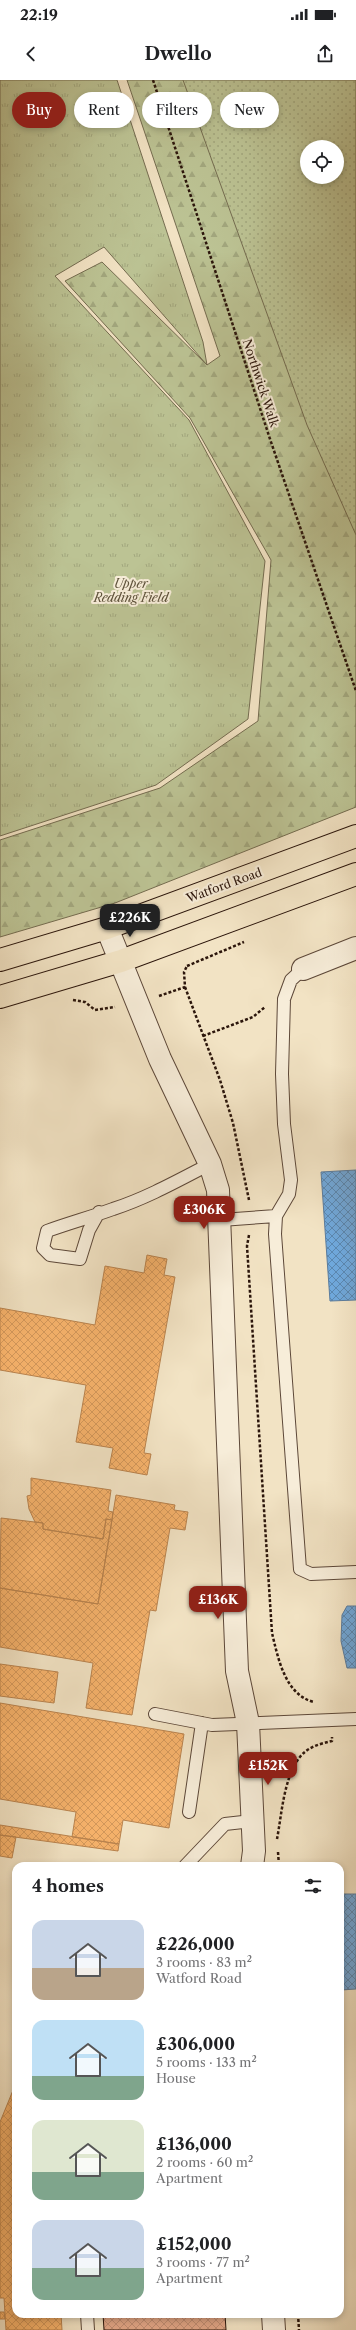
<!DOCTYPE html>
<meta charset="utf-8">
<style>
body{margin:0;font-family:"Libre Caslon Text",serif;background:#f6f6f6;color:#202124;height:100vh;display:flex;flex-direction:column;font-size:15px;white-space:nowrap}
*{box-sizing:border-box;margin:0}
p{font-size:13px;color:#757577}
.icon{flex:none;width:22px;height:22px;fill:none;stroke:currentColor;stroke-width:2;stroke-linecap:round;stroke-linejoin:round}
.map{position:relative;flex:1;overflow:hidden}
.sheet{position:absolute;left:12px;top:1782px;width:332px;height:456px;display:flex;flex-direction:column;background:#fff;border-radius:12px;box-shadow:0 2px 6px #0003}
.sheet>*{flex:none}
.banner{position:absolute;left:12px;top:12px;width:332px;height:36px;display:flex;gap:8px}
.fabs{position:absolute;left:300px;top:60px;display:grid;gap:8px}
.fabs a{display:grid;place-items:center;width:44px;height:44px;border-radius:50%;background:#fff;box-shadow:0 2px 6px #0003;font-size:20px}
.price{position:absolute;translate:-50% -34px;padding:0 9px;border-radius:8px;background:#8f2418;color:#fff;font-size:13px;line-height:26px;filter:drop-shadow(0 1px 2px #0008)}
.price::after{content:'';position:absolute;left:50%;top:24px;width:12px;height:9px;margin-left:-6px;background:inherit;clip-path:polygon(0 0,100% 0,50% 100%)}
.price.active{background:#222;color:#fff}
ul{padding:0;list-style:none}
li{display:flex;align-items:center;gap:12px;height:100px;padding:0 20px}
li span{display:grid;place-items:center;flex:none;width:112px;height:80px;border-radius:12px;color:#555}
li>.icon{margin-inline-start:auto}
span .icon{width:48px;height:48px;fill:#fffc;stroke-width:1}
li b{font-size:17px}
h2{display:flex;justify-content:space-between;align-items:center;height:48px;padding:0 20px;font-size:17px}
.tag{padding:0 14px;border-radius:18px;background:#fff;box-shadow:0 2px 6px #0003;font-size:14px;line-height:36px}
.tag.active{background:#8f2418;color:#fff}
.status{display:flex;justify-content:space-between;align-items:center;height:28px;padding:0 20px;background:#fff;direction:ltr}
.status svg{height:11px;fill:currentColor}
header{display:flex;justify-content:space-between;align-items:center;height:52px;padding:0 20px;background:#fff;font-size:18px;font-weight:800}
.map>svg:first-child{display:block}
.grass{fill:url(#grass-dots);stroke:#746c50;fill-rule:evenodd}
.forest{fill:url(#forest-firs);stroke:#746c50}
.park{fill:url(#park-tufts);stroke:#746c50}
.schools{fill:url(#schools-cross-hatch);stroke:#5b7c9d}
.health{fill:url(#health-cross-hatch);stroke:#b9834e}
.building{fill:url(#building-cross-hatch);stroke:#2b150b}
.lines{fill:none;stroke-linecap:round;stroke-linejoin:round}
.service-casing{stroke:#5d4839;stroke-width:14}
.minor-casing{stroke:#5d4839;stroke-width:24}
.primary-casing{stroke:#2b150b;stroke-width:24}
.path{stroke:#2b150b;stroke-width:2.5;stroke-dasharray:3 2;stroke-linecap:butt}
.service{stroke:#f7edd9;stroke-width:12}
.minor{stroke:#f7edd9;stroke-width:22}
.primary{stroke:#f2e3c4;stroke-width:22}
.labels{text-anchor:middle;dominant-baseline:central;stroke-width:4;stroke-linejoin:round;paint-order:stroke}
.street-label{font-size:12px;fill:#2b150b;stroke:#f7edd9}
.park-label{font-size:12px;font-style:italic;fill:#5e523b;stroke:#f7edd9}
</style>
<div class="status"><b>22:19</b><svg viewBox="0 0 49 12"><path d="M0 12V9h3v3zM5 12V6h3v6zM10 12V3h3v9zM15 12V0h3v12zM26 1h20v11H26zM47 4h2v5h-2z"/></svg></div>
<header><svg class="icon" aria-label="back" viewBox="0 0 24 24"><path d="M15 5l-7 7 7 7"/></svg>Dwello<svg class="icon" aria-label="share" viewBox="0 0 24 24"><path d="M12 15V3M7 8l5-5 5 5M5 13v7h14v-7"/></svg></header>
<div class="map">
<svg width="356" height="2250" viewBox="0 0 356 2250">
<defs>
<pattern id="grass-dots" width="8" height="8" patternUnits="userSpaceOnUse"><rect width="8" height="8" fill="#bcc394"/><path d="M2 2h.1M6 6h.1" fill="none" stroke="#a2a77e" stroke-width="1.8" stroke-linecap="round"/></pattern>
<pattern id="forest-firs" width="22" height="20" patternUnits="userSpaceOnUse"><rect width="22" height="20" fill="#bcc394"/><path d="M5 1l3.5 6h-7zM16 11l3.5 6h-7z" fill="#a2a77e"/></pattern>
<pattern id="park-tufts" width="24" height="20" patternUnits="userSpaceOnUse"><rect width="24" height="20" fill="#bcc394"/><path d="M3 7l-1-3M5 7V3M7 7l1-3M15 17l-1-3M17 17v-4M19 17l1-3" fill="none" stroke="#a2a77e"/></pattern>
<pattern id="schools-cross-hatch" width="8" height="8" patternUnits="userSpaceOnUse"><rect width="8" height="8" fill="#6fa8dc"/><path d="M0 0l8 8M0 8l8-8" fill="none" stroke="#5b88b1"/></pattern>
<pattern id="health-cross-hatch" width="8" height="8" patternUnits="userSpaceOnUse"><rect width="8" height="8" fill="#f6b26b"/><path d="M0 0l8 8M0 8l8-8" fill="none" stroke="#d3985b"/></pattern>
<pattern id="building-cross-hatch" width="8" height="8" patternUnits="userSpaceOnUse"><rect width="8" height="8" fill="#e3a788"/><path d="M0 0l8 8M0 8l8-8" fill="none" stroke="#c38f74"/></pattern>
</defs>
<rect width="100%" height="100%" fill="#f2e3c4"/>
<filter id="stains"><feTurbulence type="fractalNoise" baseFrequency=".005" numOctaves="4"/><feColorMatrix values="0 0 0 0 .2 0 0 0 0 .09 0 0 0 0 .02 0 0 0 .5 -.17"/></filter>
<radialGradient id="worn" r=".72"><stop offset=".6" stop-color="#630" stop-opacity="0"/><stop offset="1" stop-color="#630" stop-opacity=".3"/></radialGradient>
<path class="grass" d="M 173,0 L 356,0 L 356,519 ZM 307,67 L 337,67 L 337,97 L 307,97 Z"/>
<path class="forest" d="M 127,0 L 183,0 L 307,345 L 356,455 L 356,727 L 115,823 L 0,857 L 0,760 L 160,708 L 258,641 L 271,480 L 190,338 L 65,201 L 102,182 L 207,285 L 220,276 Z"/>
<path class="park" d="M 0,0 L 117,0 L 203,262 L 207,285 L 104,167 L 55,196 L 189,340 L 265,481 L 248,639 L 156,705 L 0,756 Z"/>
<path class="schools" d="M 356,1090 L 356,1220 L 330,1221 L 321,1092 Z
M 347,1526 L 356,1526 L 356,1588 L 347,1588 L 341,1561 L 342,1535 Z
M 340,1814 L 356,1814 L 356,1909 L 341,1910 Z"/>
<path class="health" d="M 147,1175 L 167,1179 L 164,1195 L 175,1197 L 144,1373 L 151,1374 L 147,1395 L 109,1388 L 113,1368 L 76,1362 L 86,1305 L 0,1290 L 0,1228 L 95,1245 L 105,1186 L 144,1193 Z
M 31,1398 L 111,1410 L 108,1431 L 113,1432 L 112,1440 L 106,1439 L 103,1459 L 43,1449 L 43,1443 L 35,1442 L 29,1429 L 27,1416 L 31,1415 Z
M 116,1415 L 175,1425 L 174,1430 L 188,1432 L 185,1450 L 170,1448 L 156,1531 L 150,1530 L 132,1635 L 86,1628 L 93,1583 L 0,1567 L 0,1508 L 98,1524 Z
M 1,1438 L 43,1443 L 43,1449 L 103,1459 L 106,1439 L 112,1440 L 98,1524 L 0,1508 Z
M 0,1584 L 58,1592 L 54,1623 L 0,1616 Z
M 0,1623 L 184,1654 L 169,1748 L 123,1740 L 119,1764 L 72,1757 L 76,1732 L 0,1719 Z
M 0,1745 L 119,1764 L 118,1771 L 0,1755 Z
M 0,1755 L 16,1757 L 12,1778 L 0,1776 Z
M 16,2003 L 16,2234 L 61,2234 L 62,2250 L 6,2250 L 4,2218 L 0,2218 L 0,2042 Z
M 0,2232 L 4,2232 L 5,2239 L 0,2239 Z"/>
<path class="building" d="M 103,2234 L 225,2234 L 226,2250 L 104,2250 Z"/>
<g class="lines">
<defs>
<path id="service" d="M 99,1132 L 89,1150 L 80,1179 L 50,1175 L 43,1168 L 47,1151 C 69,1143 91,1137 113,1129 C 147,1118 179,1100 210,1084
M 276,1136 L 275,1154 L 300,1489 L 311,1494 L 356,1492
M 221,1140 L 276,1136 L 289,1114 L 291,1100 L 284,1044 L 282,994 L 284,919 L 291,900 L 303,889
M 155,1634 L 212,1645 L 356,1639
M 189,1732 L 202,1643
M 185,1786 L 225,1744 L 252,1741
M 87,2234 L 88,2250"/>
<path id="minor" d="M 107,848 L 160,979 L 210,1084 L 218,1110 L 237,1591 L 248,1643 L 254,1771 L 252,1786
M 303,889 L 356,868
M 273,2234 L 274,2250"/>
<path id="primary" d="M 0,880 L 107,848 L 356,756
M 0,917 L 121,881 L 356,794"/>
</defs>
<use href="#service" class="service-casing"/>
<use href="#minor" class="minor-casing"/>
<use href="#primary" class="primary-casing"/>
<path class="path" d="M 153,0 L 270,359 L 356,611
M 187,886 L 244,862
M 185,907 L 220,1000 L 233,1043 L 249,1120
M 159,916 L 185,907 L 184,892 L 187,886
M 73,920 L 85,922 L 95,930 L 115,927
M 203,956 L 253,937 L 265,927
M 249,1155 L 247,1166 L 272,1553 C 278,1578 285,1615 314,1622
M 277,1759 C 282,1734 284,1688 306,1671 C 314,1665 324,1663 332,1661 L 332,1657
M 278,1772 L 279,1786
M 298,2234 L 299,2250"/>
<use href="#service" class="service"/>
<use href="#minor" class="minor"/>
<use href="#primary" class="primary"/>
</g>
<g class="labels">
<g class="street-label">
<text transform="translate(261 303) rotate(72)">Northwick Walk</text>
<text transform="translate(224 805) rotate(-20)">Watford Road</text>
</g>
<g class="park-label">
<text x="131" y="503">Upper<tspan x="131" dy="14">Redding Field</tspan></text>
</g>
</g>
<rect width="100%" height="100%" filter="url(#stains)"/>
<rect width="100%" height="100%" fill="url(#worn)"/>
</svg>
<div class="fabs">
<a><svg class="icon" aria-label="locate" viewBox="0 0 24 24"><circle cx="12" cy="12" r="6"/><path d="M12 2v4M12 18v4M2 12h4M18 12h4"/></svg></a>
</div>
<b class="price active" style="left:130px;top:858px">£226K</b>
<b class="price" style="left:204px;top:1150px">£306K</b>
<b class="price" style="left:218px;top:1540px">£136K</b>
<b class="price" style="left:268px;top:1706px">£152K</b>
<div class="banner">
<a class="tag active">Buy</a>
<a class="tag">Rent</a>
<a class="tag">Filters</a>
<a class="tag">New</a>
</div>
<section class="sheet">
<h2>4 homes<svg class="icon" aria-label="filters" viewBox="0 0 24 24"><path d="M4 7h16M4 17h16"/><circle cx="9" cy="7" r="2"/><circle cx="15" cy="17" r="2"/></svg></h2>
<ul>
<li><span style="background:linear-gradient(#c9d6e8 60%,#b9a48a 0)"><svg class="icon" aria-label="home" viewBox="0 0 24 24"><path d="M3 11l9-7 9 7M6 9v11h12V9"/></svg></span><div><b>£226,000</b><p>3 rooms · 83 m²</p><p>Watford Road</p></div></li>
<li><span style="background:linear-gradient(#bfe0f5 70%,#7fa58c 0)"><svg class="icon" aria-label="home" viewBox="0 0 24 24"><path d="M3 11l9-7 9 7M6 9v11h12V9"/></svg></span><div><b>£306,000</b><p>5 rooms · 133 m²</p><p>House</p></div></li>
<li><span style="background:linear-gradient(#dfe7d0 65%,#7fa58c 0)"><svg class="icon" aria-label="home" viewBox="0 0 24 24"><path d="M3 11l9-7 9 7M6 9v11h12V9"/></svg></span><div><b>£136,000</b><p>2 rooms · 60 m²</p><p>Apartment</p></div></li>
<li><span style="background:linear-gradient(#c9d6e8 60%,#7fa58c 0)"><svg class="icon" aria-label="home" viewBox="0 0 24 24"><path d="M3 11l9-7 9 7M6 9v11h12V9"/></svg></span><div><b>£152,000</b><p>3 rooms · 77 m²</p><p>Apartment</p></div></li>
</ul>
</section>
</div>
